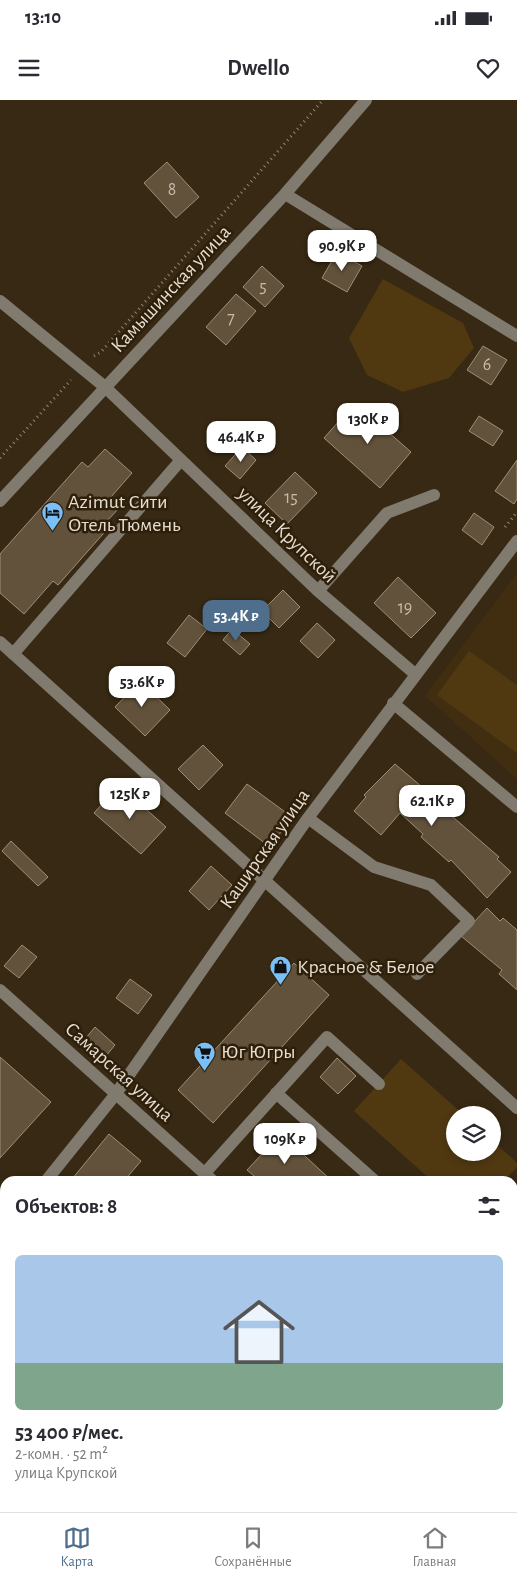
<!DOCTYPE html>
<html lang="ru">
<meta charset="utf-8">
<style>
body{margin:0;font-family:"Alegreya Sans",sans-serif;background:#f2f2f3;color:#2b2b33;height:100vh;display:flex;flex-direction:column;font-size:19px;white-space:nowrap}
*{box-sizing:border-box;margin:0}
p{font-size:16px;color:#7c7c81}
.icon{flex:none;width:28px;height:28px;fill:none;stroke:currentColor;stroke-width:2;stroke-linecap:round;stroke-linejoin:round}
.map{position:relative;flex:1;overflow:hidden}
.panel{position:absolute;left:0px;top:1076px;width:518px;height:336px;display:flex;flex-direction:column;background:#fff;border-radius:15px 15px 0 0;box-shadow:0 2px 8px #0003}
.panel>*{flex:none}
.fabs{position:absolute;left:446px;top:1006px;display:grid;gap:10px}
.fabs a{display:grid;place-items:center;width:55px;height:55px;border-radius:50%;background:#fff;box-shadow:0 2px 8px #0003;font-size:25px}
.price{position:absolute;translate:-50% -42px;padding:0 11px;border-radius:10px;background:#fff;color:#222;font-size:16px;line-height:32px;filter:drop-shadow(0 1px 2px #0008)}
.price::after{content:'';position:absolute;left:50%;top:30px;width:15px;height:11px;margin-left:-8px;background:inherit;clip-path:polygon(0 0,100% 0,50% 100%)}
.price.current{background:#4e6e8c;color:#fff}
ul{padding:0;list-style:none}
li{display:grid;align-content:center;gap:10px;height:265px;padding:0 15px}
li+li{border-top:1px solid #e1e1e2}
li span{display:grid;place-items:center;height:155px;border-radius:8px;color:#555}
li>.icon{margin-inline-start:auto}
span .icon{width:90px;height:90px;fill:#fffc;stroke-width:1}
li b{font-size:21px}
h2{display:flex;justify-content:space-between;align-items:center;height:60px;padding:0 15px;font-size:21px}
.status{display:flex;justify-content:space-between;align-items:center;height:35px;padding:0 25px;background:#fff;direction:ltr}
.status svg{height:14px;fill:currentColor}
header{display:flex;justify-content:space-between;align-items:center;height:65px;padding:0 15px;background:#fff;font-size:22px;font-weight:700}
.tabs{display:flex;justify-content:space-around;align-items:center;height:70px;border-top:1px solid #e1e1e2;background:#fff;font-size:14px;color:#7c7c81}
.tabs a{display:grid;justify-items:center;gap:2px}
.tabs .current{color:#4e6e8c}
.map>svg:first-child{display:block}
.built{fill:#412e11}
.green{fill:#503811}
.building{fill:#62523b;stroke:#a08e76}
.lines{fill:none;stroke-linecap:round;stroke-linejoin:round}
.path{stroke:#928776;stroke-width:3;stroke-dasharray:1 4;stroke-linecap:butt}
.minor{stroke:#817a6f;stroke-width:12}
.labels{text-anchor:middle;dominant-baseline:central;stroke-width:5;stroke-linejoin:round;paint-order:stroke}
.number-label{font-size:18px;fill:#c6bbac}
.street-label{font-size:20px;fill:#e7ded1;stroke:#2d1f09}
.poi-label{font-size:20px;fill:#e7ded1;stroke:#2d1f09;text-anchor:start}
</style>
<div class="status"><b>13:10</b><svg viewBox="0 0 49 12"><path d="M0 12V9h3v3zM5 12V6h3v6zM10 12V3h3v9zM15 12V0h3v12zM26 1h20v11H26zM47 4h2v5h-2z"/></svg></div>
<header><svg class="icon" aria-label="menu" viewBox="0 0 24 24"><path d="M4 6h16M4 12h16M4 18h16"/></svg>Dwello<svg class="icon" aria-label="heart" viewBox="0 0 24 24"><path d="M12 20l-8-8c-3-5 5-10 8-4 3-6 11-1 8 4z"/></svg></header>
<div class="map">
<svg width="517" height="1412" viewBox="0 0 517 1412">
<rect width="100%" height="100%" fill="#372913"/>
<path class="built" d="M 517,473 L 517,679 L 425,596 Z"/>
<path class="green" d="M 383,179 L 463,223 L 474,248 L 449,278 L 403,292 L 367,275 L 349,238 Z
M 469,551 L 517,585 L 517,653 L 437,595 Z
M 401,959 L 464,1015 L 455,1015 L 455,1052 L 492,1052 L 493,1041 L 517,1063 L 517,1067 L 504,1081 L 432,1081 L 354,1011 Z"/>
<path class="building" d="M 167,62 L 199,97 L 176,118 L 144,83 Z
M 337,152 L 362,166 L 347,192 L 322,178 Z
M 262,166 L 284,186 L 265,207 L 243,187 Z
M 236,194 L 256,211 L 226,245 L 206,227 Z
M 483,246 L 507,260 L 491,285 L 467,270 Z
M 355,303 L 411,352 L 380,388 L 324,338 Z
M 479,316 L 503,331 L 493,346 L 469,331 Z
M 242,347 L 256,360 L 240,379 L 225,366 Z
M 105,349 L 132,373 L 111,397 L 121,406 L 107,421 L 111,425 L 58,485 L 53,481 L 24,514 L 0,493 L 0,454 L 82,362 L 88,367 Z
M 517,360 L 517,399 L 514,404 L 495,391 Z
M 295,372 L 317,393 L 287,424 L 265,403 Z
M 474,413 L 494,427 L 482,445 L 462,430 Z
M 398,477 L 436,513 L 411,538 L 374,503 Z
M 283,490 L 300,507 L 279,528 L 262,511 Z
M 189,515 L 207,529 L 185,557 L 167,543 Z
M 317,523 L 335,540 L 318,558 L 300,541 Z
M 232,529 L 250,544 L 240,555 L 223,540 Z
M 140,581 L 170,610 L 145,636 L 115,607 Z
M 203,645 L 223,665 L 199,690 L 178,669 Z
M 395,664 L 441,703 L 439,705 L 499,757 L 497,759 L 511,772 L 487,798 L 451,760 L 449,762 L 421,737 L 423,734 L 400,713 L 381,735 L 354,711 L 366,697 L 364,695 Z
M 247,684 L 292,717 L 270,747 L 225,713 Z
M 119,685 L 166,727 L 141,754 L 94,713 Z
M 11,741 L 48,777 L 38,786 L 2,751 Z
M 211,766 L 232,785 L 209,810 L 189,791 Z
M 487,808 L 500,821 L 503,818 L 517,830 L 517,890 L 499,874 L 502,870 L 461,836 Z
M 22,845 L 37,857 L 19,878 L 4,866 Z
M 294,863 L 329,895 L 213,1023 L 178,990 Z
M 130,879 L 152,895 L 138,914 L 116,898 Z
M 95,927 L 115,945 L 106,956 L 85,939 Z
M 0,957 L 51,1002 L 0,1058 Z
M 337,958 L 356,976 L 338,994 L 320,977 Z
M 109,1034 L 141,1061 L 124,1081 L 75,1081 L 72,1079 Z
M 281,1034 L 332,1081 L 260,1081 L 247,1070 Z
M 517,1105 L 517,1176 L 512,1172 L 512,1110 Z"/>
<g class="lines">
<path class="path" d="M 94,256 L 101,252 L 323,0
M 0,358 L 71,280
M 505,427 L 517,412"/>
<path class="minor" d="M 285,94 L 517,236
M 0,201 L 105,287 L 318,491 L 415,574
M 0,401 L 285,94 L 366,0
M 318,491 L 387,413 L 434,395
M 0,542 L 517,1008
M 13,554 L 181,360
M 393,603 L 517,707
M 308,718 L 374,767 L 431,785 L 469,821 L 417,874
M 0,890 L 213,1081
M 276,993 L 375,1081
M 204,1074 L 327,937 L 379,984
M 46,1081 L 115,995 L 308,718 L 517,441
M 0,1138 L 5,1132
M 512,1212 L 517,1207
M 0,1222 L 5,1227"/>
</g>
<defs>
<symbol id="hotel-pin" viewBox="-11 -11 22 30"><path d="M0 17L-7.5 6A9.5 9.5 0 1 1 7.5 6Z" fill="#79bff8" stroke="#2d1f09"/><path d="M-6-4.5h1.5V1H6V5H4.5V3h-9V5H-6ZM-4 0a1.8 1.8 0 1 1 3.6 0ZM.5 0V-2.5h3Q6-2.5 6 0Z" fill="#111"/></symbol>
<symbol id="shop-pin" viewBox="-11 -11 22 30"><path d="M0 17L-7.5 6A9.5 9.5 0 1 1 7.5 6Z" fill="#79bff8" stroke="#2d1f09"/><path d="M-5-2.5h2.3a2.7 3.5 0 0 1 5.4 0H5L5.5 6h-11ZM-1.5-2.5h3a1.5 2.3 0 0 0-3 0Z" fill="#111"/></symbol>
<symbol id="supermarket-pin" viewBox="-11 -11 22 30"><path d="M0 17L-7.5 6A9.5 9.5 0 1 1 7.5 6Z" fill="#79bff8" stroke="#2d1f09"/><path d="M-6-5.5h2.5l.6 2H6L4.5 2H-2.5L-4.4-4H-6ZM-1.5 3.2a1.3 1.3 0 1 0 .1 0ZM3 3.2a1.3 1.3 0 1 0 .1 0Z" fill="#111"/></symbol>
</defs>
<g fill-rule="evenodd">
<use href="#hotel-pin" x="40" y="400" width="25" height="34"/>
<use href="#shop-pin" x="268" y="854" width="25" height="34"/>
<use href="#supermarket-pin" x="192" y="940" width="25" height="34"/>
</g>
<g class="labels">
<g class="number-label">
<text x="172" y="90">8</text>
<text x="263" y="187">5</text>
<text x="231" y="219">7</text>
<text x="487" y="265">6</text>
<text x="291" y="398">15</text>
<text x="405" y="508">19</text>
</g>
<g class="street-label">
<text transform="translate(171 189) rotate(-47)">Камышинская улица</text>
<text transform="translate(287 435) rotate(44)">улица Крупской</text>
<text transform="translate(265 749) rotate(-55)">Каширская улица</text>
<text transform="translate(119 972) rotate(42)">Самарская улица</text>
</g>
<g class="poi-label">
<text x="68" y="402">Azimut Сити<tspan x="68" dy="23">Отель Тюмень</tspan></text>
<text x="297" y="867">Красное &amp; Белое</text>
<text x="221" y="952">Юг Югры</text>
</g>
</g>
</svg>
<div class="fabs">
<a><svg class="icon" aria-label="layers" viewBox="0 0 24 24"><path d="M12 4l9 5-9 5-9-5zM3 14l9 5 9-5"/></svg></a>
</div>
<b class="price" style="left:342px;top:172px">90.9K ₽</b>
<b class="price" style="left:368px;top:345px">130K ₽</b>
<b class="price" style="left:241px;top:363px">46.4K ₽</b>
<b class="price current" style="left:236px;top:542px">53.4K ₽</b>
<b class="price" style="left:142px;top:608px">53.6K ₽</b>
<b class="price" style="left:130px;top:720px">125K ₽</b>
<b class="price" style="left:432px;top:727px">62.1K ₽</b>
<b class="price" style="left:285px;top:1065px">109K ₽</b>
<section class="panel">
<h2>Объектов: 8<svg class="icon" aria-label="filters" viewBox="0 0 24 24"><path d="M4 7h16M4 17h16"/><circle cx="9" cy="7" r="2"/><circle cx="15" cy="17" r="2"/></svg></h2>
<ul>
<li><span style="background:linear-gradient(#a9c7e8 70%,#7fa58c 0)"><svg class="icon" aria-label="home" viewBox="0 0 24 24"><path d="M3 11l9-7 9 7M6 9v11h12V9"/></svg></span><div><b>53 400 ₽/мес.</b><p>2-комн. · 52 m²</p><p>улица Крупской</p></div></li>
</ul>
</section>
</div>
<nav class="tabs">
<a class="current"><svg class="icon" aria-label="map" viewBox="0 0 24 24"><path d="M3 6l6-2 6 2 6-2v14l-6 2-6-2-6 2zM9 4v14M15 6v14"/></svg>Карта</a>
<a><svg class="icon" aria-label="saved" viewBox="0 0 24 24"><path d="M7 4h10v16l-5-4-5 4z"/></svg>Сохранённые</a>
<a><svg class="icon" aria-label="home" viewBox="0 0 24 24"><path d="M3 11l9-7 9 7M6 9v11h12V9"/></svg>Главная</a>
</nav>
